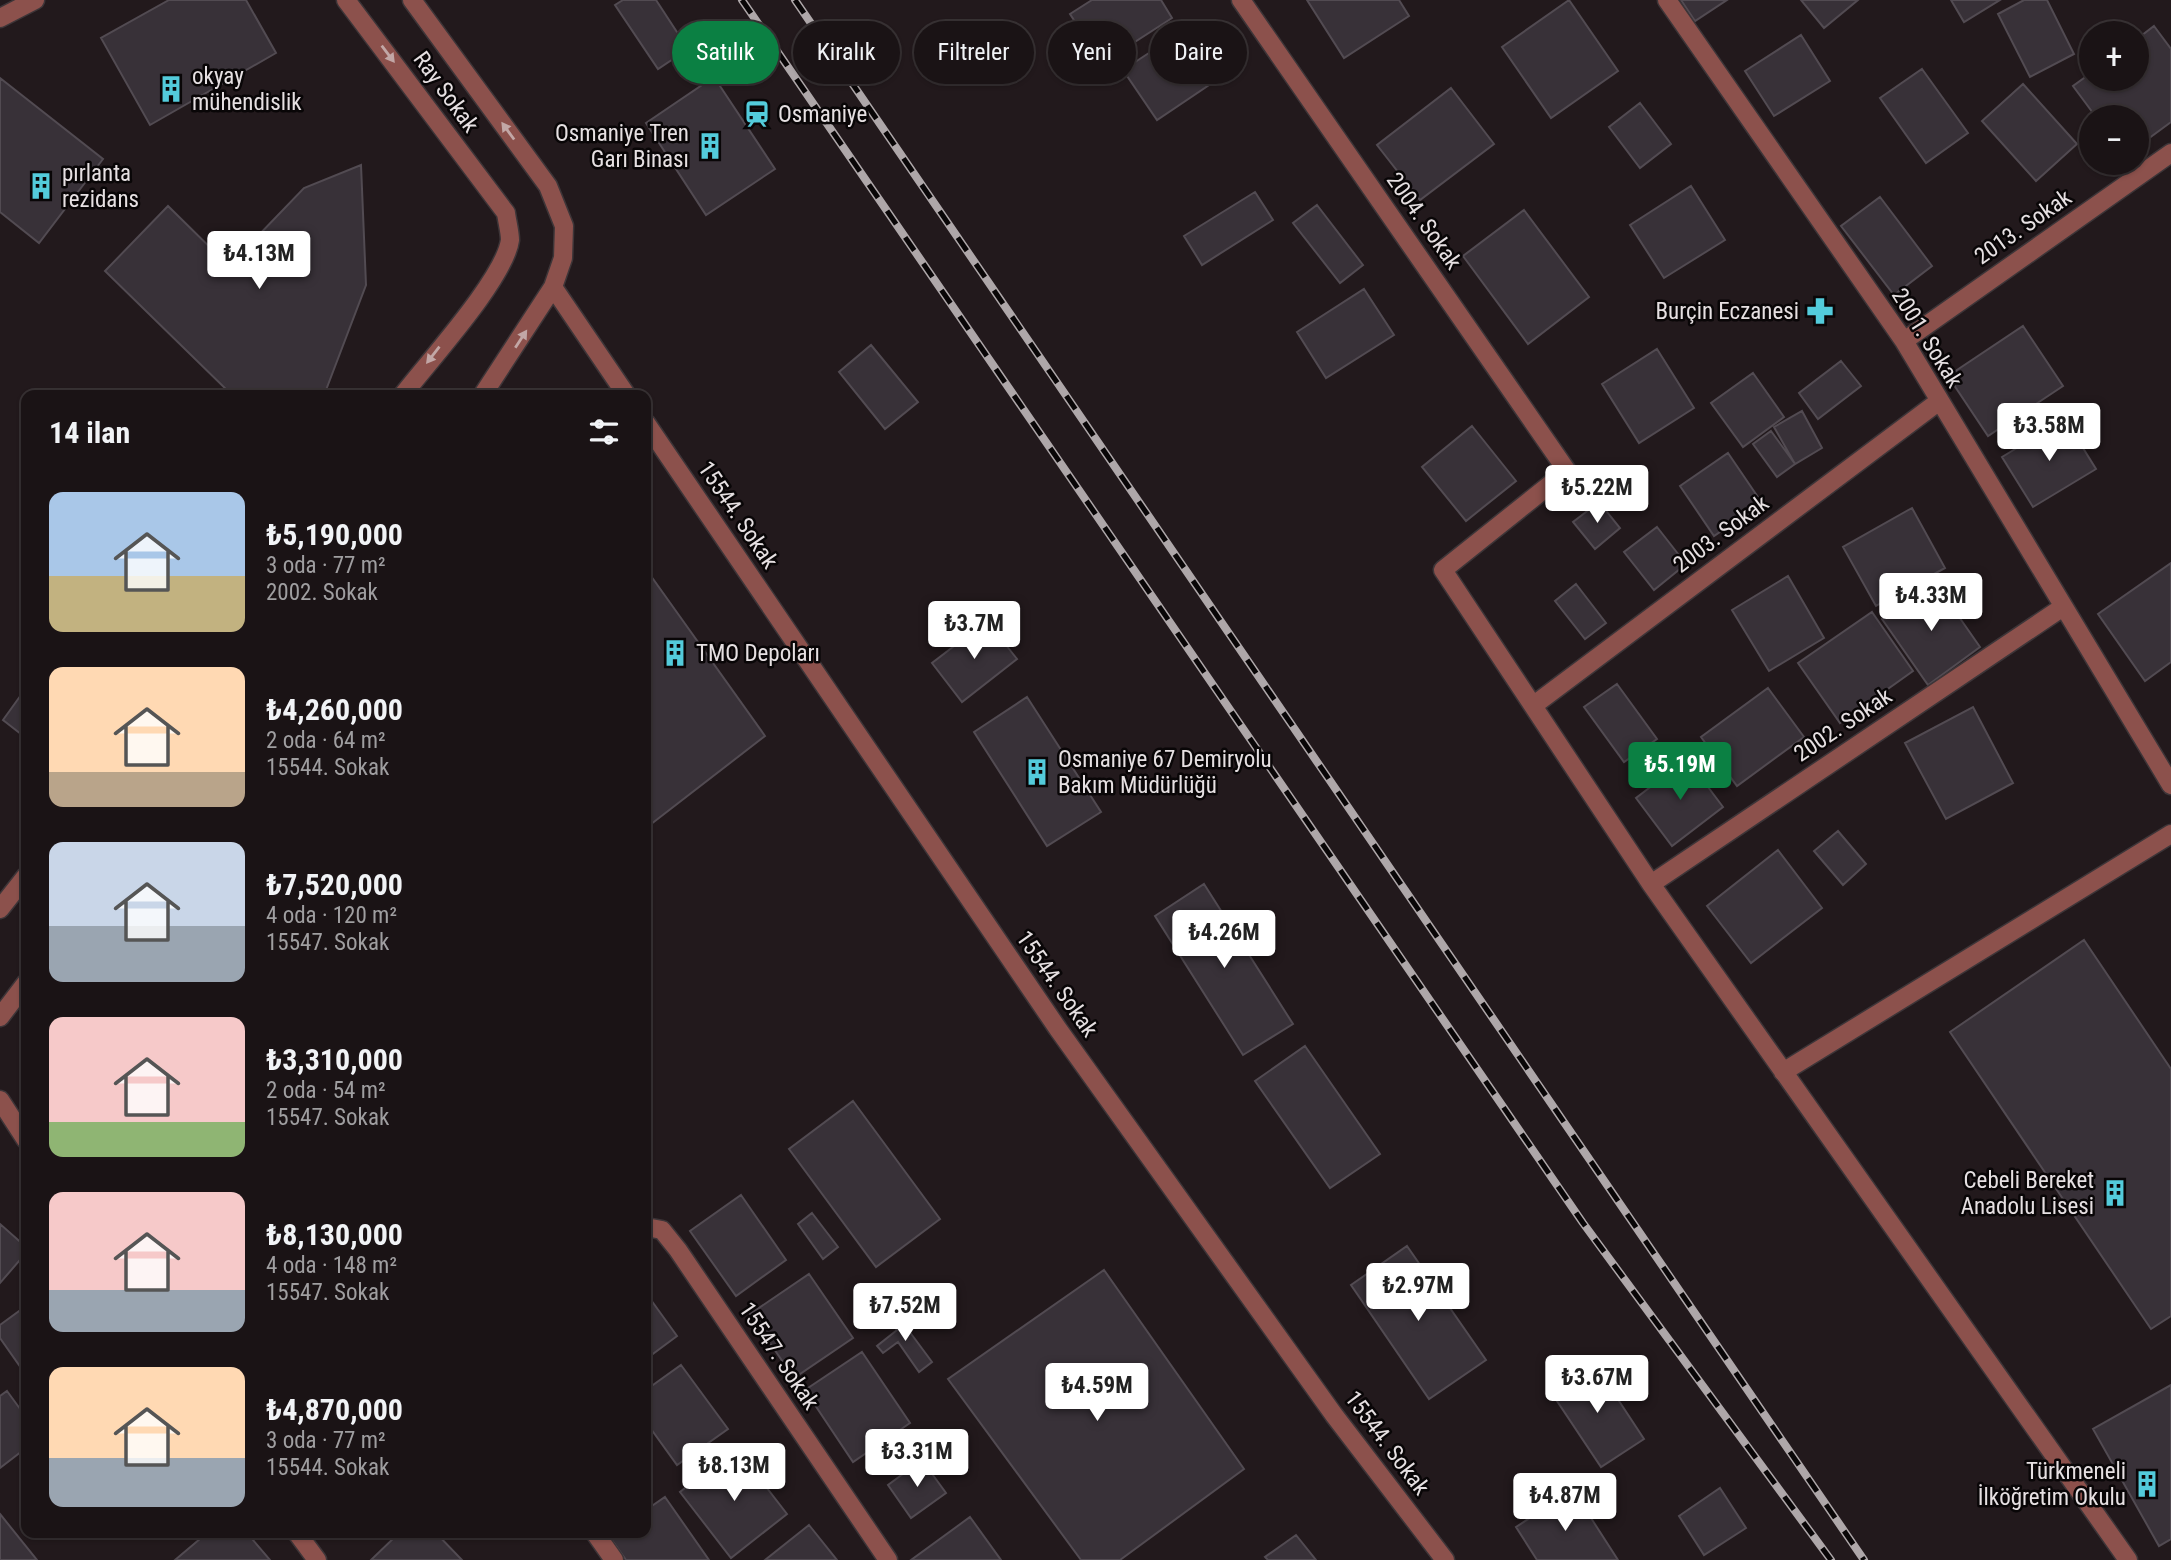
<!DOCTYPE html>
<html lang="tr">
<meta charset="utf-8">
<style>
body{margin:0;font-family:"Roboto Condensed",sans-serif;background:#231c1e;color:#f1f3f6;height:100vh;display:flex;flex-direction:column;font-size:26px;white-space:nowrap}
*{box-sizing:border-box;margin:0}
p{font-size:23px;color:#9f9ea0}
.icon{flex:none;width:38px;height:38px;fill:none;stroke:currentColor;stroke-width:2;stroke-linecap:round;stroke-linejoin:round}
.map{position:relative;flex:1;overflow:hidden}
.panel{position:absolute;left:21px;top:390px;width:630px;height:1148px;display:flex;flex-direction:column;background:#1a1315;border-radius:14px;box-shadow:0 2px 5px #0004,0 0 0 2px #383234}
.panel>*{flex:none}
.banner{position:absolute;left:672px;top:21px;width:665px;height:63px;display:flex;gap:14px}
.tools{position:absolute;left:2079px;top:21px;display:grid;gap:14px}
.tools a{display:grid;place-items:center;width:70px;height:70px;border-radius:50%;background:#1a1315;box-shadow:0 2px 5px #0004,0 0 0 2px #383234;font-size:35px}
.price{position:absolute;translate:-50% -60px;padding:0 16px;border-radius:7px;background:#fff;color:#222;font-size:23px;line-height:46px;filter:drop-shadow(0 2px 4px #0008)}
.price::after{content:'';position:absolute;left:50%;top:42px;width:21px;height:16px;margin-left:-10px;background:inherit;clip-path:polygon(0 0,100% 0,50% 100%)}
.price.current{background:#0b8043;color:#fff}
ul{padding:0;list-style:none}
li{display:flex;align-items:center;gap:21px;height:175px;padding:0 28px}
li span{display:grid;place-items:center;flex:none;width:196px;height:140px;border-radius:14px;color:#555}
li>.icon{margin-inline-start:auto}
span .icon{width:84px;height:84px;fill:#fffc;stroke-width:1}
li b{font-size:30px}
h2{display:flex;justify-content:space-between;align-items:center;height:84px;padding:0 28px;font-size:30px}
.chip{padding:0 24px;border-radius:32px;background:#1a1315;box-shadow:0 2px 5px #0004,0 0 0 2px #383234;font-size:24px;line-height:63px}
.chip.current{background:#0b8043;color:#fff}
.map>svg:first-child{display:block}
.building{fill:#383138;stroke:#524b52;stroke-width:2}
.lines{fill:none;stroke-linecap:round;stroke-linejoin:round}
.minor-casing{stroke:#3d3538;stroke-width:21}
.minor{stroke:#8c514c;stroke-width:18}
.rail-casing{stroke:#aea7a9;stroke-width:8}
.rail{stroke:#090607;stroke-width:5;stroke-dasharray:16;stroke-linecap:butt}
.oneway{fill:#c2a7a6}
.labels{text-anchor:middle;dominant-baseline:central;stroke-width:5;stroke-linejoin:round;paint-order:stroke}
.poi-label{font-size:23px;fill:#e6e0e2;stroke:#090607;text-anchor:start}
.street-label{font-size:23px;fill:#e6e0e2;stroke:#090607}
</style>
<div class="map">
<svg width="2171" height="1560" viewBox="0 0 2171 1560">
<rect width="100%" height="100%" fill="#22191c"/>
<path class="building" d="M 169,0 L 246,0 L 276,53 L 150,125 L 101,38 Z
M 623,0 L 656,0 L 688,49 L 658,69 L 615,5 Z
M 1092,0 L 1161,0 L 1172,18 L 1102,63 L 1070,14 Z
M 1307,0 L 1399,0 L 1409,16 L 1344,58 Z
M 1569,0 L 1618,71 L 1551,118 L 1502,47 Z
M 1681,0 L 1727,0 L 1695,21 Z
M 1801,0 L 1858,0 L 1824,28 Z
M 1951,0 L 2000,0 L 1964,22 Z
M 2024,0 L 2047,0 L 2074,54 L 2030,77 L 1998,14 Z
M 2154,26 L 2171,49 L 2171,122 L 2137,147 L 2137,117 L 2096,117 L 2073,86 L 2091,73 L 2091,79 L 2137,79 L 2137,39 Z
M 1187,28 L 1221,77 L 1157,120 L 1123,70 Z
M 1801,35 L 1830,81 L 1774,116 L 1745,71 Z
M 1922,69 L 1968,133 L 1926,163 L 1880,98 Z
M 714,77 L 775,169 L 706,215 L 646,123 Z
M 0,78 L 103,159 L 39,243 L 0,212 Z
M 2023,84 L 2077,144 L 2036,181 L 1982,121 Z
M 1451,88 L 1494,144 L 1420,200 L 1377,145 Z
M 1640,103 L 1671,144 L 1640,168 L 1609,127 Z
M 361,165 L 366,285 L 326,390 L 321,396 L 233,396 L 105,271 L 168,206 L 229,266 L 304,188 Z
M 1691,186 L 1725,240 L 1664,278 L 1630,225 Z
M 1255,192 L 1273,220 L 1202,265 L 1184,236 Z
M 1880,197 L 1932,266 L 1894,295 L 1841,226 Z
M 1317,205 L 1363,265 L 1340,283 L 1293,223 Z
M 1524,210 L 1589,297 L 1528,344 L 1463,256 Z
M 1364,289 L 1394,335 L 1326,378 L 1297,332 Z
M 2023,326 L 2063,386 L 1988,436 L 1948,376 Z
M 871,345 L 918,402 L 885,429 L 839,372 Z
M 1657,349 L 1694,408 L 1639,443 L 1602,384 Z
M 1841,361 L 1861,386 L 1818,419 L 1799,393 Z
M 1753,373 L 1784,417 L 1743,447 L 1711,403 Z
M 1802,411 L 1822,448 L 1795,464 L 1774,427 Z
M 2065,419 L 2096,469 L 2033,507 L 2002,457 Z
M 1472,426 L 1516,481 L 1466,521 L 1422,467 Z
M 1771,431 L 1795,464 L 1777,477 L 1753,444 Z
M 1728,453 L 1762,503 L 1714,536 L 1680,486 Z
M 1599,502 L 1620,528 L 1595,549 L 1573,522 Z
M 1912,508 L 1945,568 L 1876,606 L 1843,547 Z
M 1657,527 L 1686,564 L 1654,590 L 1624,552 Z
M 2171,563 L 2171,662 L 2145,681 L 2098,614 Z
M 646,569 L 765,736 L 646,828 Z
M 1788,576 L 1824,638 L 1769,671 L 1732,610 Z
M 1934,581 L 1980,647 L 1928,685 L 1882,619 Z
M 1576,584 L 1606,623 L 1585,639 L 1555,601 Z
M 1872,612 L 1913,671 L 1840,723 L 1798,663 Z
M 987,621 L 1017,659 L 962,702 L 932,663 Z
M 1617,684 L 1657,739 L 1624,762 L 1584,707 Z
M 26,688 L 26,738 L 3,720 Z
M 1768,688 L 1804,737 L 1737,786 L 1701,737 Z
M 1027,697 L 1101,812 L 1047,846 L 974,732 Z
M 1973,707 L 2013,783 L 1946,819 L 1905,743 Z
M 1687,759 L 1723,807 L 1672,846 L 1636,798 Z
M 1838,831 L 1866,864 L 1843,885 L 1814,851 Z
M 1778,850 L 1822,908 L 1751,963 L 1707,906 Z
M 1204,884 L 1293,1024 L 1243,1055 L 1155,916 Z
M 2084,940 L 2171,1069 L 2171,1316 L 2151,1329 L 1950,1032 Z
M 1305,1046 L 1380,1154 L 1330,1188 L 1255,1081 Z
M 853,1101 L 940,1219 L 876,1267 L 789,1149 Z
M 741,1195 L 786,1260 L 736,1296 L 690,1231 Z
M 812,1213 L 838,1247 L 823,1259 L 798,1224 Z
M 0,1224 L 26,1247 L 26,1253 L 0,1283 Z
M 1407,1246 L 1486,1360 L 1429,1399 L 1351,1285 Z
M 1104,1270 L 1244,1469 L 1120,1560 L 1081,1560 L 948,1379 Z
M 809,1274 L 853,1338 L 794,1378 L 750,1314 Z
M 646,1293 L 677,1336 L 646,1359 Z
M 26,1306 L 26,1375 L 0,1338 L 0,1325 Z
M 892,1308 L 932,1362 L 919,1372 L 898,1342 L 883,1353 L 877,1346 L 897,1330 L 885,1314 Z
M 862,1352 L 910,1423 L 853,1462 L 805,1390 Z
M 1594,1363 L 1644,1439 L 1601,1467 L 1551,1392 Z
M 681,1365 L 728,1429 L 677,1465 L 646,1422 L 646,1390 Z
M 2171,1385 L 2171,1539 L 2159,1546 L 2093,1429 Z
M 7,1391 L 26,1417 L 26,1448 L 0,1468 L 0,1396 Z
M 736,1448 L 787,1514 L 731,1558 L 680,1492 Z
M 922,1460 L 946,1493 L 911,1518 L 888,1485 Z
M 1720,1488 L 1746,1528 L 1704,1555 L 1679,1516 Z
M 1573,1490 L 1618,1560 L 1537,1560 L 1516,1527 Z
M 665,1497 L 709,1560 L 626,1560 L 609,1536 L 614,1533 L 646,1533 L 646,1510 Z
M 0,1514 L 37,1560 L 0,1560 Z
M 970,1517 L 1001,1560 L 911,1560 Z
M 809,1525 L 837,1560 L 765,1560 Z
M 207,1533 L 247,1533 L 270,1560 L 175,1560 Z
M 399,1533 L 436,1533 L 462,1560 L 371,1560 Z
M 1296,1535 L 1316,1560 L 1268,1560 L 1265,1557 Z"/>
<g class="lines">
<defs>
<path id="minor" d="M 346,0 L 506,213 C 507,221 510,232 510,240 C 505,278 428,362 402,396
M 412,0 L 548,186 L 564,226 L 563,258 L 553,287 L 482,396
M 1241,0 L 1567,471 L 1443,570 L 1651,884 L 2128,1560
M 1667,0 L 1904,341 L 2171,785
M 0,18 L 35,0
M 553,287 L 627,396
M 1904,341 L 2171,153
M 646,423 L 1058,1029 L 1334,1415 L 1445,1560
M 1534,705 L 1938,402
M 1651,884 L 2063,607
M 0,909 L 26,876
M 0,1017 L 26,983
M 1783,1072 L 2171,834
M 0,1100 L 26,1140
M 646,1227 L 662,1230 L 678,1250 L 888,1560
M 297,1533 L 317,1560
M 595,1533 L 614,1560"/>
</defs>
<use href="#minor" class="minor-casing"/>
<use href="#minor" class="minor"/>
<defs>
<path id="rail" d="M 742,0 L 1583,1223 L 1831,1560
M 795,0 L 1864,1560"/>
</defs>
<use href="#rail" class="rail-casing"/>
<use href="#rail" class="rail"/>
</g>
<defs><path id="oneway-solid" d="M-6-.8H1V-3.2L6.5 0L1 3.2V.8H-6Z" transform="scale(1.75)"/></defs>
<g class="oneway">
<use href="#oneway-solid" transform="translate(388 54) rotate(53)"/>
<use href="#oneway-solid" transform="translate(508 131) rotate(-126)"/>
<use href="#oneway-solid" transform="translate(521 339) rotate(-57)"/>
<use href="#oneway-solid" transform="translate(433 355) rotate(128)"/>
</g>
<defs>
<symbol id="building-bare" viewBox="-9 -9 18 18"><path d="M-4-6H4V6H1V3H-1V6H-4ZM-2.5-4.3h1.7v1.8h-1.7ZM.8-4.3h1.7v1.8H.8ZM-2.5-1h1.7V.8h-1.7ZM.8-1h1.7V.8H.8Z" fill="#53cbdb" stroke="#090607" stroke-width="2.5" paint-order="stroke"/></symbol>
<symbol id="station-bare" viewBox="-9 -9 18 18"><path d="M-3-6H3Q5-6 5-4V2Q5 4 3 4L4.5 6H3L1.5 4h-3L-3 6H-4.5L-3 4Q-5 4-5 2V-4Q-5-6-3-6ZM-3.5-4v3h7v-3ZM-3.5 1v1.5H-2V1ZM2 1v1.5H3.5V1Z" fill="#53cbdb" stroke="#090607" stroke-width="2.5" paint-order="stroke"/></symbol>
<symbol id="pharmacy-bare" viewBox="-9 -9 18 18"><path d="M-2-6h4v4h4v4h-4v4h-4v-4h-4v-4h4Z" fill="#53cbdb" stroke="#090607" stroke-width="2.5" paint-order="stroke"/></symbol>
</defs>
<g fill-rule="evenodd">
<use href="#building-bare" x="152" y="70" width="38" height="38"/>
<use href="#station-bare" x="738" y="95" width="38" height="38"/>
<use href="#building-bare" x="691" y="127" width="38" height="38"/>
<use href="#building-bare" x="22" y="167" width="38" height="38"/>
<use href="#pharmacy-bare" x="1801" y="292" width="38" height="38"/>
<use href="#building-bare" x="656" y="634" width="38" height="38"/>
<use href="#building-bare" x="1018" y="753" width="38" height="38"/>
<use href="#building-bare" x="2096" y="1174" width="38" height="38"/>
<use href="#building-bare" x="2128" y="1465" width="38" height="38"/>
</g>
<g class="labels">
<g class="poi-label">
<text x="192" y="76">okyay<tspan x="192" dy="26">mühendislik</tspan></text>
<text x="778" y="114">Osmaniye</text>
<text x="689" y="133" text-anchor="end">Osmaniye Tren<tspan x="689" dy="26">Garı Binası</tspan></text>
<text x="62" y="173">pırlanta<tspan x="62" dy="26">rezidans</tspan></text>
<text x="1799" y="311" text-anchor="end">Burçin Eczanesi</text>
<text x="696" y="653">TMO Depoları</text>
<text x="1058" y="759">Osmaniye 67 Demiryolu<tspan x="1058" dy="26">Bakım Müdürlüğü</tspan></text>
<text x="2094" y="1180" text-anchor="end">Cebeli Bereket<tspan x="2094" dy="26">Anadolu Lisesi</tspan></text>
<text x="2126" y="1471" text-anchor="end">Türkmeneli<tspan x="2126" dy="26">İlköğretim Okulu</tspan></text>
</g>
<g class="street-label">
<text transform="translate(446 92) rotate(54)">Ray Sokak</text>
<text transform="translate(1424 221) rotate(55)">2004. Sokak</text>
<text transform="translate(2023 227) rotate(-35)">2013. Sokak</text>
<text transform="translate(1927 338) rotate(58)">2001. Sokak</text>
<text transform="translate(738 515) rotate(56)">15544. Sokak</text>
<text transform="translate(1721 534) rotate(-37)">2003. Sokak</text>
<text transform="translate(1843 725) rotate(-34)">2002. Sokak</text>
<text transform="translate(1057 984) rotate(55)">15544. Sokak</text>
<text transform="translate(779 1356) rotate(56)">15547. Sokak</text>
<text transform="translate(1387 1443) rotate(53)">15544. Sokak</text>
</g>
</g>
</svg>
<div class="tools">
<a>+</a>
<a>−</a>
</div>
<b class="price" style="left:259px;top:291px">₺4.13M</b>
<b class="price" style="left:2049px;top:463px">₺3.58M</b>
<b class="price" style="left:1597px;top:525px">₺5.22M</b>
<b class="price" style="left:1931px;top:633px">₺4.33M</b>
<b class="price" style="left:974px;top:661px">₺3.7M</b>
<b class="price current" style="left:1680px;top:802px">₺5.19M</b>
<b class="price" style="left:1224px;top:970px">₺4.26M</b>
<b class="price" style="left:1418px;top:1323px">₺2.97M</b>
<b class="price" style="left:905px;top:1343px">₺7.52M</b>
<b class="price" style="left:1597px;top:1415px">₺3.67M</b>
<b class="price" style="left:1097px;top:1423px">₺4.59M</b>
<b class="price" style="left:917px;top:1489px">₺3.31M</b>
<b class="price" style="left:734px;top:1503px">₺8.13M</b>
<b class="price" style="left:1565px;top:1533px">₺4.87M</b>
<div class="banner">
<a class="chip current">Satılık</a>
<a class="chip">Kiralık</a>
<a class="chip">Filtreler</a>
<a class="chip">Yeni</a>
<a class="chip">Daire</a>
</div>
<section class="panel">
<h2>14 ilan<svg class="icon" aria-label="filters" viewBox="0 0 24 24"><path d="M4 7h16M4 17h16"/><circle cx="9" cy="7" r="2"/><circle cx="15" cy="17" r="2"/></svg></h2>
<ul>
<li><span style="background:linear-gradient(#a9c7e8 60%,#c2b280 0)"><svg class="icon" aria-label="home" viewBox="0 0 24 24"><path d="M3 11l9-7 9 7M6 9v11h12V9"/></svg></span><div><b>₺5,190,000</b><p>3 oda · 77 m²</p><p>2002. Sokak</p></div></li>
<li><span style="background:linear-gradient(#ffd9b3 75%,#b9a48a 0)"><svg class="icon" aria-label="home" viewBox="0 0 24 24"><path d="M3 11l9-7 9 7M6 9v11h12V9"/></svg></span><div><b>₺4,260,000</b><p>2 oda · 64 m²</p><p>15544. Sokak</p></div></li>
<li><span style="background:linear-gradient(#c9d6e8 60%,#9aa5b1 0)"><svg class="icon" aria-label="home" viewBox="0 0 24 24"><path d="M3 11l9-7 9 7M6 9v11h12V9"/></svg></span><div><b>₺7,520,000</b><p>4 oda · 120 m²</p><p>15547. Sokak</p></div></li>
<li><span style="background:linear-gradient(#f6c9c9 75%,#8fb573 0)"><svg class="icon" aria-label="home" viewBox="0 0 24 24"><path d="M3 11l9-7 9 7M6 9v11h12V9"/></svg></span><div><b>₺3,310,000</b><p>2 oda · 54 m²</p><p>15547. Sokak</p></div></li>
<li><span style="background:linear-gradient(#f6c9c9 70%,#9aa5b1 0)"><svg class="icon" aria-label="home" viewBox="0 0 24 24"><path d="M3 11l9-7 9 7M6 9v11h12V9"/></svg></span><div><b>₺8,130,000</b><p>4 oda · 148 m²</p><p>15547. Sokak</p></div></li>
<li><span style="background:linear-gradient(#ffd9b3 65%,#9aa5b1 0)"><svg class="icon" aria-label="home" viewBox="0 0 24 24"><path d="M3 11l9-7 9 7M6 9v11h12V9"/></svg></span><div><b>₺4,870,000</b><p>3 oda · 77 m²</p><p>15544. Sokak</p></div></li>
</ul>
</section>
</div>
